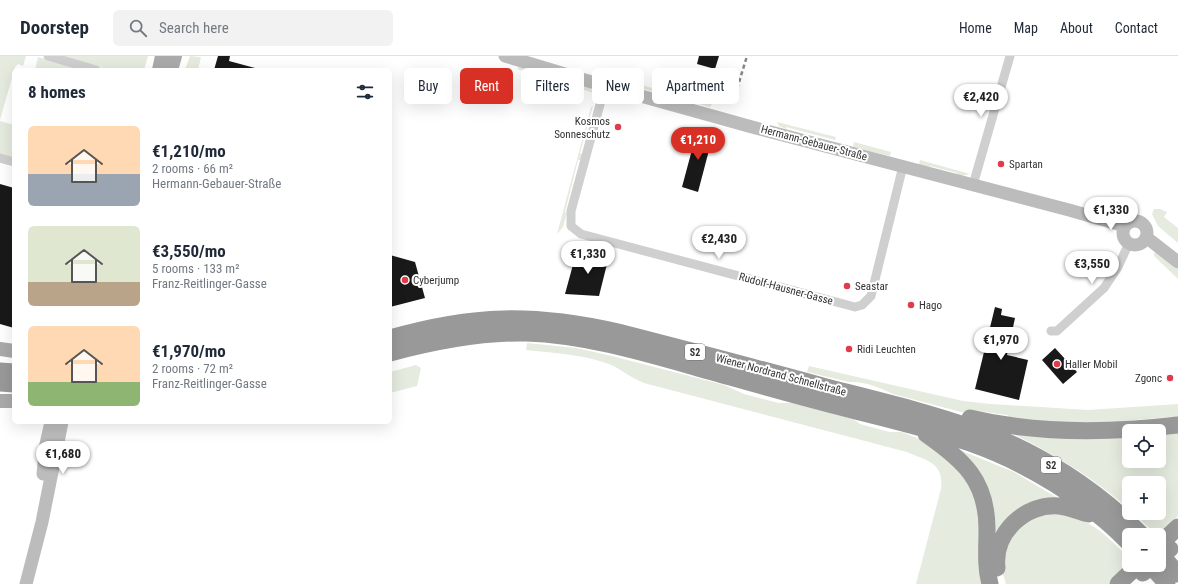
<!DOCTYPE html>
<meta charset="utf-8">
<style>
body{margin:0;font-family:"Roboto Condensed",sans-serif;background:#f2f2f3;color:#1f2937;height:100vh;display:flex;flex-direction:column;font-size:15px;white-space:nowrap}
*{box-sizing:border-box;margin:0}
p{font-size:13px;color:#747a83}
.icon{flex:none;width:22px;height:22px;fill:none;stroke:currentColor;stroke-width:2;stroke-linecap:round;stroke-linejoin:round}
.map{position:relative;flex:1;overflow:hidden}
.sheet{position:absolute;left:12px;top:12px;width:380px;height:356px;display:flex;flex-direction:column;background:#fff;border-radius:6px;box-shadow:0 4px 16px #0002}
.sheet>*{flex:none}
.guide{position:absolute;left:404px;top:12px;width:380px;height:36px;display:flex;gap:8px}
.controls{position:absolute;left:1122px;top:368px;display:grid;gap:8px}
.controls a{display:grid;place-items:center;width:44px;height:44px;border-radius:6px;background:#fff;box-shadow:0 4px 16px #0002;font-size:20px}
.price{position:absolute;translate:-50% -34px;padding:0 9px;border-radius:14px;background:#fff;color:#222;font-size:13px;line-height:26px;filter:drop-shadow(0 1px 2px #0008)}
.price::after{content:'';position:absolute;left:50%;top:24px;width:12px;height:9px;margin-left:-6px;background:inherit;clip-path:polygon(0 0,100% 0,50% 100%)}
.price.current{background:#d93025;color:#fff}
ul{padding:0;list-style:none}
li{display:flex;align-items:center;gap:12px;height:100px;padding:0 16px}
li span{display:grid;place-items:center;flex:none;width:112px;height:80px;border-radius:6px;color:#555}
li>.icon{margin-inline-start:auto}
span .icon{width:48px;height:48px;fill:#fffc;stroke-width:1}
li b{font-size:17px}
h2{display:flex;justify-content:space-between;align-items:center;height:48px;padding:0 16px;font-size:17px}
.pill{padding:0 14px;border-radius:6px;background:#fff;box-shadow:0 4px 16px #0002;font-size:14px;line-height:36px}
.pill.current{background:#d93025;color:#fff}
header{display:flex;align-items:center;gap:24px;box-sizing:border-box;height:56px;padding:0 20px;background:#fff;border-bottom:1px solid #e0e1e3}
header strong{font-size:19px}
nav{display:flex;gap:22px;margin-inline-start:auto;font-size:14px}
.search{width:280px;height:36px;background:#f2f2f3;display:flex;align-items:center;gap:10px;box-sizing:border-box;padding:0 14px;border-radius:6px;color:#747a83;font-size:15px}
.map>svg:first-child{display:block}
.green{fill:#e5ebde}
.building{fill:#191919}
.lines{fill:none;stroke-linecap:round;stroke-linejoin:round}
.street{stroke:#cfcfcf;stroke-width:9}
.secondary{stroke:#bcbcbc;stroke-width:13}
.primary{stroke:#aaa;stroke-width:14}
.highway{stroke:#999;stroke-width:17}
.rail{stroke:#878787;stroke-width:2.5;stroke-dasharray:4 3;stroke-linecap:butt}
.highway-bridge{stroke:#999;stroke-width:17}
.poi-dot{fill:#e13b4c;stroke:#fff;stroke-width:1.5}
.labels{text-anchor:middle;dominant-baseline:central;stroke-width:4;stroke-linejoin:round;paint-order:stroke}
.shield{fill:#fff;stroke:#707070;stroke-width:1}
.shield-label{font-size:10px;font-weight:bold;fill:#323232}
.poi-label{font-size:11px;fill:#323232;stroke:#fff;text-anchor:start}
.street-label{font-size:11px;fill:#323232;stroke:#fff}
</style>
<header>
<strong>Doorstep</strong>
<div class="search"><svg class="icon" aria-label="search" viewBox="0 0 24 24"><circle cx="10" cy="10" r="6"/><path d="M15 15l6 6"/></svg>Search here</div>
<nav><a>Home</a><a>Map</a><a>About</a><a>Contact</a></nav>
</header>
<div class="map">
<svg width="1178" height="528" viewBox="0 0 1178 528">
<rect width="100%" height="100%" fill="#fff"/>
<path class="green" d="M 0,0 L 26,0 L 23,10 L 18,8 L 15,11 L 0,64 Z
M 61,0 L 148,0 L 144,14 L 110,14 Z
M 190,0 L 201,1 L 198,14 L 185,14 Z
M 38,1 L 86,14 L 35,14 Z
M 520,10 L 524,12 L 583,31 L 583,29 L 589,31 L 594,37 L 517,13 Z
M 611,21 L 712,48 L 710,51 L 629,29 L 628,31 L 610,27 Z
M 593,50 L 580,97 L 582,98 L 581,104 L 578,104 L 565,156 L 567,157 L 563,171 L 557,178 L 591,51 Z
M 0,65 L 14,69 L 14,103 L 0,99 Z
M 777,66 L 836,81 L 835,84 L 786,71 L 786,73 L 779,70 Z
M 854,86 L 891,96 L 890,100 L 853,91 Z
M 920,104 L 970,118 L 961,120 L 956,119 L 957,117 L 930,110 L 930,111 L 919,109 Z
M 1154,153 L 1160,153 L 1167,156 L 1164,161 L 1178,172 L 1178,187 L 1158,170 L 1152,158 Z
M 1155,194 L 1178,213 L 1178,223 L 1154,200 Z
M 527,287 L 576,292 L 612,300 L 724,329 L 744,338 L 779,347 L 793,347 L 853,363 L 860,368 L 889,376 L 902,376 L 927,386 L 963,415 L 979,449 L 983,528 L 916,528 L 941,433 C 944,406 927,405 907,396 L 644,327 C 630,322 619,311 606,307 C 580,298 552,297 526,294 Z
M 416,309 L 421,312 L 417,330 L 390,337 L 390,316 Z
M 809,310 L 963,345 L 991,348 L 1088,354 L 1178,348 L 1178,364 L 1170,361 L 1135,364 L 1116,368 L 1012,364 L 1007,359 L 978,355 L 961,356 L 893,338 C 879,331 864,325 849,326 L 807,316 Z
M 1003,373 L 1129,377 L 1129,405 L 1159,405 L 1159,376 L 1178,374 L 1178,460 L 1159,479 L 1157,479 L 1133,457 L 1159,457 L 1159,427 L 1129,427 L 1129,453 C 1091,420 1049,395 1003,373 Z
M 962,395 L 1014,416 L 1066,447 L 1047,447 L 995,492 L 961,398 Z
M 1055,456 C 1067,459 1080,462 1091,469 C 1105,477 1117,491 1129,502 L 1129,508 L 1109,528 L 1006,528 L 1003,518 L 1002,506 L 1007,486 L 1023,466 Z"/>
<path class="building" d="M 218,0 L 230,0 L 229,5 L 255,12 L 254,14 L 214,14 Z
M 699,0 L 719,0 L 715,13 L 697,8 Z
M 697,75 L 713,79 L 698,136 L 682,131 Z
M 0,128 L 14,132 L 14,272 L 0,268 Z
M 588,194 L 609,200 L 599,240 L 565,238 L 574,205 L 584,208 Z
M 390,199 L 415,206 L 425,242 L 390,251 Z
M 995,251 L 1002,253 L 1001,259 L 1015,262 L 1007,299 L 1028,304 L 1019,344 L 975,333 Z
M 1055,292 L 1077,316 L 1063,328 L 1042,304 Z"/>
<g class="lines">
<path class="street" d="M 48,0 L 96,14
M 605,30 L 571,155 L 571,170 L 581,178 L 855,251 L 862,249 L 871,240 L 903,110
M 0,102 L 14,106
M 973,129 L 1010,0
M 1051,275 L 1057,275 L 1104,232 L 1118,211 L 1129,187"/>
<path class="secondary" d="M 505,0 L 605,30 L 752,71 L 1069,154 L 1125,170
M1123 177a12 12 0 1 1 24 0a12 12 0 1 1-24 0Z
M 1146,181 L 1178,206
M 43,418 L 46,388 L 51,366
M 26,528 L 42,466 L 62,366"/>
<path class="primary" d="M 159,14 L 162,0
M 171,14 L 175,0
M 0,293 L 14,295
M 0,345 L 14,345"/>
<path class="highway" d="M 390,282 C 473,258 534,257 618,276 C 688,294 757,312 826,331 C 877,344 928,356 978,374 C 1039,396 1096,433 1142,479
M 390,297 C 435,285 480,276 526,277 C 595,279 667,304 734,322 C 773,333 813,344 852,354 C 892,364 931,373 970,387 C 1027,407 1086,443 1129,487
M 0,315 L 14,316
M 0,327 L 14,328
M 970,362 C 1037,378 1110,377 1178,369
M 926,378 C 963,404 987,424 987,473 C 987,492 985,510 990,528
M 1159,489 L 1178,471
M 1159,496 L 1178,518
M 1150,509 L 1167,528
M 997,512 C 993,477 1025,447 1059,450 C 1070,451 1079,456 1089,458
M 1118,528 L 1138,509"/>
<path class="rail" d="M 733,46 L 747,0"/>
<path class="highway-bridge" d="M 1159,502 L 1170,493
M 1143,517 L 1152,509"/>
</g>
<g class="poi-dot">
<circle cx="618" cy="71" r="4"/>
<circle cx="1001" cy="108" r="4"/>
<circle cx="405" cy="224" r="4"/>
<circle cx="847" cy="230" r="4"/>
<circle cx="911" cy="249" r="4"/>
<circle cx="849" cy="293" r="4"/>
<circle cx="1057" cy="308" r="4"/>
<circle cx="1170" cy="322" r="4"/>
</g>
<g class="labels">
<g class="shield">
<rect x="685" y="288" width="20" height="16" rx="3"/>
<rect x="1041" y="401" width="20" height="16" rx="3"/>
</g>
<g class="shield-label">
<text x="695" y="296">S2</text>
<text x="1051" y="409">S2</text>
</g>
<g class="poi-label">
<text x="610" y="65" text-anchor="end">Kosmos<tspan x="610" dy="13">Sonneschutz</tspan></text>
<text x="1009" y="108">Spartan</text>
<text x="413" y="224">Cyberjump</text>
<text x="855" y="230">Seastar</text>
<text x="919" y="249">Hago</text>
<text x="857" y="293">Ridi Leuchten</text>
<text x="1065" y="308">Haller Mobil</text>
<text x="1162" y="322" text-anchor="end">Zgonc</text>
</g>
<g class="street-label">
<text transform="translate(814 87) rotate(15)">Hermann-Gebauer-Straße</text>
<text transform="translate(786 233) rotate(15)">Rudolf-Hausner-Gasse</text>
<text transform="translate(781 319) rotate(15)">Wiener Nordrand Schnellstraße</text>
</g>
</g>
</svg>
<div class="controls">
<a><svg class="icon" aria-label="locate" viewBox="0 0 24 24"><circle cx="12" cy="12" r="6"/><path d="M12 2v4M12 18v4M2 12h4M18 12h4"/></svg></a>
<a>+</a>
<a>−</a>
</div>
<b class="price" style="left:981px;top:62px">€2,420</b>
<b class="price current" style="left:698px;top:105px">€1,210</b>
<b class="price" style="left:1111px;top:175px">€1,330</b>
<b class="price" style="left:719px;top:204px">€2,430</b>
<b class="price" style="left:588px;top:219px">€1,330</b>
<b class="price" style="left:1092px;top:229px">€3,550</b>
<b class="price" style="left:1001px;top:305px">€1,970</b>
<b class="price" style="left:63px;top:419px">€1,680</b>
<div class="guide">
<a class="pill">Buy</a>
<a class="pill current">Rent</a>
<a class="pill">Filters</a>
<a class="pill">New</a>
<a class="pill">Apartment</a>
</div>
<section class="sheet">
<h2>8 homes<svg class="icon" aria-label="filters" viewBox="0 0 24 24"><path d="M4 7h16M4 17h16"/><circle cx="9" cy="7" r="2"/><circle cx="15" cy="17" r="2"/></svg></h2>
<ul>
<li><span style="background:linear-gradient(#ffd9b3 60%,#9aa5b1 0)"><svg class="icon" aria-label="home" viewBox="0 0 24 24"><path d="M3 11l9-7 9 7M6 9v11h12V9"/></svg></span><div><b>€1,210/mo</b><p>2 rooms · 66 m²</p><p>Hermann-Gebauer-Straße</p></div></li>
<li><span style="background:linear-gradient(#dfe7d0 70%,#b9a48a 0)"><svg class="icon" aria-label="home" viewBox="0 0 24 24"><path d="M3 11l9-7 9 7M6 9v11h12V9"/></svg></span><div><b>€3,550/mo</b><p>5 rooms · 133 m²</p><p>Franz-Reitlinger-Gasse</p></div></li>
<li><span style="background:linear-gradient(#ffd9b3 70%,#8fb573 0)"><svg class="icon" aria-label="home" viewBox="0 0 24 24"><path d="M3 11l9-7 9 7M6 9v11h12V9"/></svg></span><div><b>€1,970/mo</b><p>2 rooms · 72 m²</p><p>Franz-Reitlinger-Gasse</p></div></li>
</ul>
</section>
</div>
